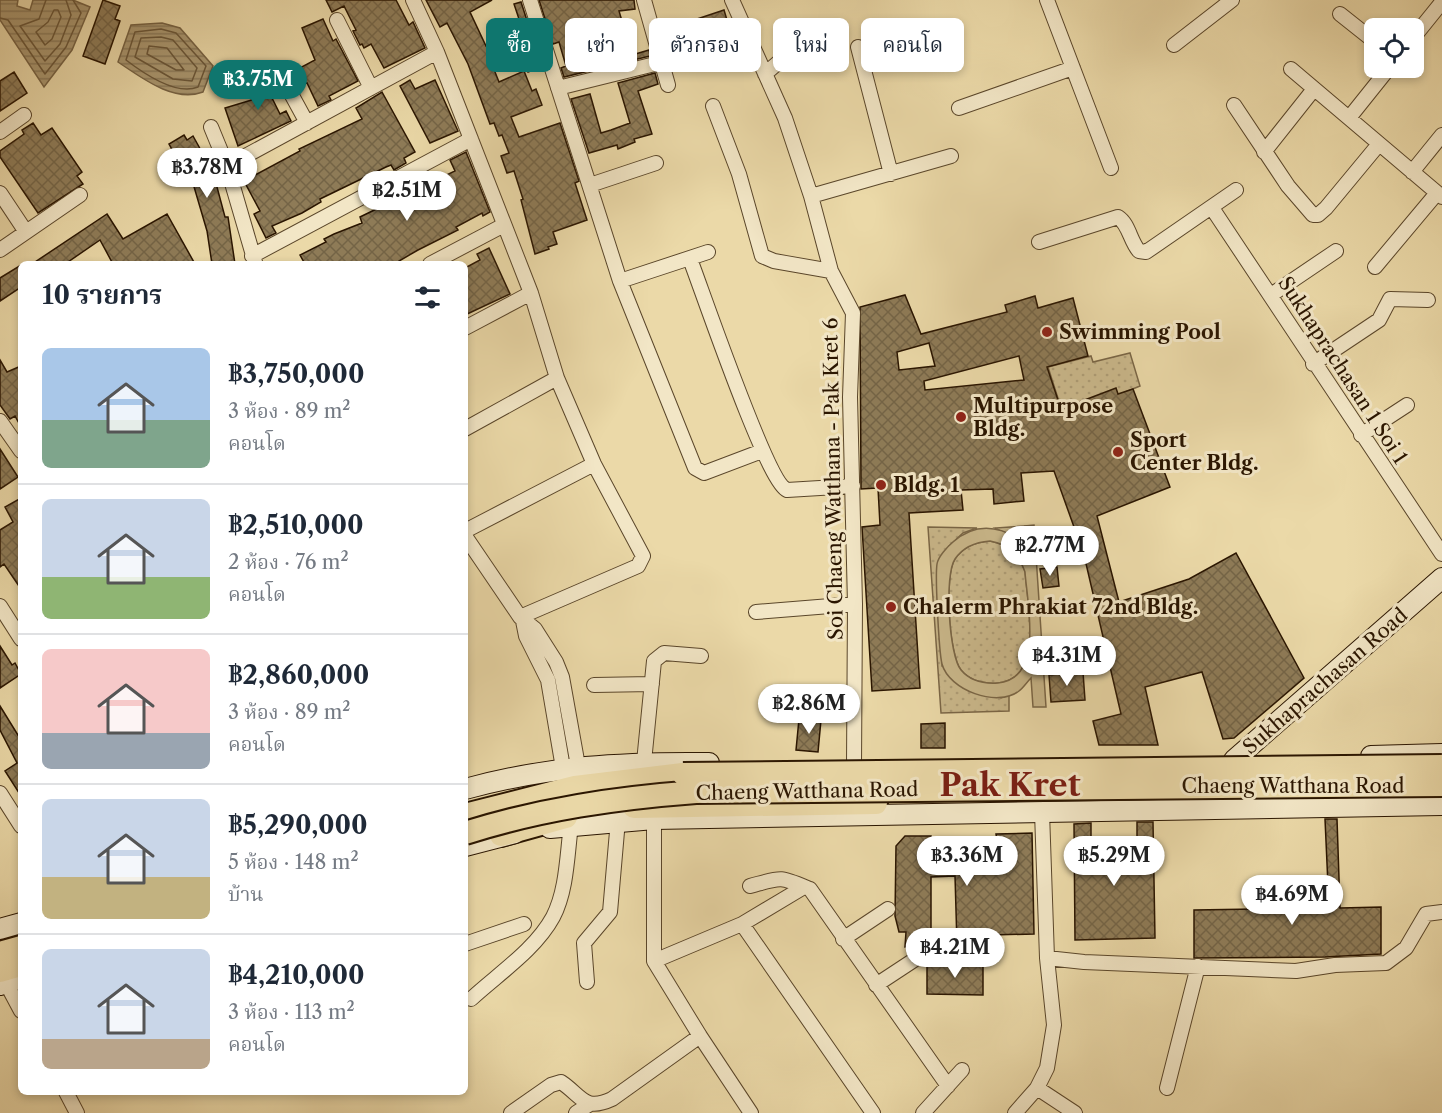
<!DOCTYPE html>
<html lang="th">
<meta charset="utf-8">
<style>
body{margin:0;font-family:"Libre Caslon Text","Noto Serif Thai",serif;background:#f2f2f3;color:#1f2937;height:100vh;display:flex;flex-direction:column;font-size:22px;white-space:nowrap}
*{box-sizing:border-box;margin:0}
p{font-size:20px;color:#747a83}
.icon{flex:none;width:33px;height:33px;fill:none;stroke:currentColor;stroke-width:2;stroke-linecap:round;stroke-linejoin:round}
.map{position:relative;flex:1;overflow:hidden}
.details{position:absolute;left:18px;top:261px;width:450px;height:834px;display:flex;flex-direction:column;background:#fff;border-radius:9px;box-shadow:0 3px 9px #0003}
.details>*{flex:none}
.banner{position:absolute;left:486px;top:18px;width:570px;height:54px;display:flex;gap:12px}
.fabs{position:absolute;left:1364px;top:18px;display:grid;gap:12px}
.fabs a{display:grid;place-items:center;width:60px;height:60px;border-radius:9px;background:#fff;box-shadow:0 3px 9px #0003;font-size:30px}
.price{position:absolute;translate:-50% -51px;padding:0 14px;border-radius:21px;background:#fff;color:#222;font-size:20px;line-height:39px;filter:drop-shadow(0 2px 3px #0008)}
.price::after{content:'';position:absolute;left:50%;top:36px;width:18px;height:14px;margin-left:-9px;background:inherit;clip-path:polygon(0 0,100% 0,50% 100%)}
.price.selected{background:#0f766e;color:#fff}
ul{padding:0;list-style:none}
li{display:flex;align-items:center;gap:18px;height:150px;padding:0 24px}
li+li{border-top:2px solid #e0e1e3}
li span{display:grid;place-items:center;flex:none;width:168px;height:120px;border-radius:9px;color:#555}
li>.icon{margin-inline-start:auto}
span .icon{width:72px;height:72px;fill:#fffc;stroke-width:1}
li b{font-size:26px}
h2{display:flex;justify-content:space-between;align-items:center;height:72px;padding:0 24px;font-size:26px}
.chip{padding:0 21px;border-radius:9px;background:#fff;box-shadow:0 3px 9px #0003;font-size:21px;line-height:54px}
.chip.selected{background:#0f766e;color:#fff}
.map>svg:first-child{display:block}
.green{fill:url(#green-dots);stroke:#7a6646;stroke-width:1.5}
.pitch{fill:#cab88b;stroke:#7a6646;stroke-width:1.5;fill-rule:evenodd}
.water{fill:url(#water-rules);stroke:#766243;stroke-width:1.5}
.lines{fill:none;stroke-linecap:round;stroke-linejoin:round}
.shore{stroke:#6a5638;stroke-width:1.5}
.building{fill:url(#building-cross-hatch);stroke:#2a1500;stroke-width:1.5;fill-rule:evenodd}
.street-casing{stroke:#5a462a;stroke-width:16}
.secondary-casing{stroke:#2a1500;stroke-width:22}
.primary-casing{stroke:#2a1500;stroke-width:26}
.street{stroke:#f2e6c6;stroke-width:14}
.secondary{stroke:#f2e6c6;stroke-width:20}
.primary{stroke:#ebd9a8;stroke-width:22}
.primary-bridge-casing{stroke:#2a1500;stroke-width:26;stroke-linecap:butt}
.primary-bridge{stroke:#ebd9a8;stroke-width:22}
.poi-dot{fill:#8f2418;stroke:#f2e6c6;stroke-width:2}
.labels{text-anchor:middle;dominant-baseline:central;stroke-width:6;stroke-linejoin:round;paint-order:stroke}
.poi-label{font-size:20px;font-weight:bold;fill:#2a1500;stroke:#f2e6c6;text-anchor:start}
.street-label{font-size:20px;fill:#2a1500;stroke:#f2e6c6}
.town-label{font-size:32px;font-weight:bold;fill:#7a1f14;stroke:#f2e6c6}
</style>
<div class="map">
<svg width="1442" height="1113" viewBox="0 0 1442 1113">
<defs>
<pattern id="green-dots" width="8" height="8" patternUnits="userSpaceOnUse" patternTransform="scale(1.5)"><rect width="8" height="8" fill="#cab88b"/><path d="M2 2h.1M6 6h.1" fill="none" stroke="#ae9d76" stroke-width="1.8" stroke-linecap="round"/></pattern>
<pattern id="water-rules" width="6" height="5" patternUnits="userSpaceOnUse" patternTransform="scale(1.5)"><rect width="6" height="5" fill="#a9966f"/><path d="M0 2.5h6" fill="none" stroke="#8a7959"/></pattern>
<pattern id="building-cross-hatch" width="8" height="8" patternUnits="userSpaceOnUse" patternTransform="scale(1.5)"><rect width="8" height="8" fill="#8e7b57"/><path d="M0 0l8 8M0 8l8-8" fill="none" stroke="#746446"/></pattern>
</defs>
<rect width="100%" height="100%" fill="#ebd9a8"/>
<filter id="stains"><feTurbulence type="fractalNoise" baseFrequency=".00333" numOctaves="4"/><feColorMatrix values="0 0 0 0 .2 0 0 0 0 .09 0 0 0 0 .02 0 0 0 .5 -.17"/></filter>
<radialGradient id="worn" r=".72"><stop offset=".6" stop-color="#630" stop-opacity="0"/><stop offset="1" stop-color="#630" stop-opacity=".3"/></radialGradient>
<path class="green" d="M 1130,353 L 1140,386 L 1064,417 L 1048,367 L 1091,356 L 1093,362 Z
M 1025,526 L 1026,545 L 995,528 Z
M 928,527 L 977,528 L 963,533 L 949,546 L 942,666 L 1001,698 L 1009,695 L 1009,711 L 941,713 Z
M 990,541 C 1010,545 1018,553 1025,571 C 1027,603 1045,679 998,683 C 984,684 971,682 961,670 C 949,656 944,575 955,559 C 963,547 977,542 990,541 Z"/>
<path class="pitch" d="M 1034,525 L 1046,707 L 1033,707 L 1031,678 C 1027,682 1023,688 1019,691 C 997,708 949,690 942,664 C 939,652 935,577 937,564 C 938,557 947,547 953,542 C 977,521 1002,526 1026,544 L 1025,526 ZM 990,541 C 1010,545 1018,553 1025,572 C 1027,603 1045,679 998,683 C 984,684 971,682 961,670 C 949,656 944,575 955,559 C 963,547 976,542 990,541 Z"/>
<path class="water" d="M 0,0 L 18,0 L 17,6 L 30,10 L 33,0 L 73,0 L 90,7 L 72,50 L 44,87 L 0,20 Z
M 162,23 L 180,28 L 213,66 L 203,92 C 174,103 142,78 118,62 L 131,25 Z"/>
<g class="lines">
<path class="shore" d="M 46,0 L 39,19 L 20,26 L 45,61 L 60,44 L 71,15 L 66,0
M 54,10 L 58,10 L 61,17 L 52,39 L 45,45 L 36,32 L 48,22 Z
M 0,18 L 8,20 L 45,74 L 66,47 L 81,13 L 73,0
M 161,29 L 176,33 L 206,66 L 198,87 C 176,96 143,73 126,60 L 135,32 Z
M 161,37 L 173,40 L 197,68 L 192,81 L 173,79 L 135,57 L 141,38 Z
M 149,46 L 167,48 L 184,70 L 176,70 L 147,54 Z"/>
</g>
<path class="building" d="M 103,0 L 120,6 L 115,19 L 120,21 L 105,64 L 83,56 Z
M 326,0 L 396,0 L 409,25 L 413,22 L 425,48 L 384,68 L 371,44 L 364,48 L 362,44 L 360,45 L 353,31 L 356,30 L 344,6 L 332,12 Z
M 426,0 L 492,0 L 470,12 L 486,46 L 524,34 L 514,4 L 521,2 L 542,67 L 528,72 L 522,53 L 491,62 L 499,82 L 524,71 L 532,91 L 536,89 L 542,105 L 511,117 L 519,137 L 560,123 L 579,181 L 575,183 L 587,220 L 553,232 L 557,244 L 548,247 L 549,249 L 535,254 L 521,200 L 523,199 L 514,171 L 507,173 L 501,156 L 509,153 L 502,135 L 499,136 L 494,123 L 490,124 L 468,64 L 447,23 L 440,27 Z
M 539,0 L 634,0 L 635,9 L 619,11 L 632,55 L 649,50 L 650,56 L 564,77 L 561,68 L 566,66 L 559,42 L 553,44 Z
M 724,10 L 730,30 L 701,40 L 694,20 Z
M 323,19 L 333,41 L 336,39 L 358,81 L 329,96 L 331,100 L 318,106 L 307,83 L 303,84 L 296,70 L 315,60 L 302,28 Z
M 697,42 L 703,58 L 677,64 L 672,52 Z
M 282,70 L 288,81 L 270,94 L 280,114 L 286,111 L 291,121 L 238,146 L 225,108 L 255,99 L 249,89 Z
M 14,72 L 27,93 L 0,111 L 0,81 Z
M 655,73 L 658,84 L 638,91 L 652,134 L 634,139 L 635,142 L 618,149 L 617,145 L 589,153 L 571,99 L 590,94 L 601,133 L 611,130 L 630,123 L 618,83 Z
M 410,80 L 415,89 L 435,80 L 458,131 L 430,143 L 400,86 Z
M 382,92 L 415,152 L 404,158 L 406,163 L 394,170 L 391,165 L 386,167 L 320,199 L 321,202 L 302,213 L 272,226 L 276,233 L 266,238 L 254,214 L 260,211 L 244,181 L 300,151 L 299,149 L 362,119 L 356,108 Z
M 33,123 L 41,135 L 52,128 L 82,172 L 77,176 L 83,184 L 38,213 L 0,157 L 0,151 L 24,134 L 22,130 Z
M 184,135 L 187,140 L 193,136 L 213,172 L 225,217 L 228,217 L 235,264 L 212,264 L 207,231 L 190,173 L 186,175 L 169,144 Z
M 466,152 L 490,212 L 483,216 L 482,213 L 456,227 L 458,230 L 418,250 L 399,261 L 400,264 L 305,264 L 300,255 L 326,242 L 324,239 L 334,234 L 362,223 L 360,217 L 455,171 L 450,160 Z
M 107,214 L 123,239 L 167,214 L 195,264 L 113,264 L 100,240 L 65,264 L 32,264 Z
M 489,248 L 510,294 L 465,315 L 465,268 L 480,260 L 477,254 Z
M 21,265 L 21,287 L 0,301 L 0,278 Z
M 905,295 L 921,334 L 1007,312 L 1005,305 L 1035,296 L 1038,308 L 1073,298 L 1088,356 L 1047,367 L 1061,409 L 1116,388 L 1118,394 L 1133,389 L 1170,487 L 1097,516 L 1119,602 L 1189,579 L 1236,553 L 1304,678 L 1234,738 L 1223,739 L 1202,672 L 1145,687 L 1158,745 L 1099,745 L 1093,721 L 1121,714 L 1084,555 L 1054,471 L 1021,473 L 1024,501 L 994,504 L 993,489 L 961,490 L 963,510 L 909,513 L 920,688 L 872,691 L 862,527 L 880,525 L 878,488 L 861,489 L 860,307 ZM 929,343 L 935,366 L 899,370 L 897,352 ZM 1019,356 L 1024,380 L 925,390 L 924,381 Z
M 0,360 L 7,372 L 21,366 L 21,427 L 15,416 L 10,419 L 0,405 Z
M 0,449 L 18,477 L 0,489 Z
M 21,498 L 21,589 L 4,564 L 0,567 L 0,530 L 13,522 L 5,507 Z
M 1057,567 L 1059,586 L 1043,588 L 1040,569 Z
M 0,646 L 12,665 L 15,663 L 21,674 L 0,688 Z
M 1083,672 L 1085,700 L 1051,702 L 1049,675 Z
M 0,706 L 21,740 L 21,796 L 5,771 L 17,763 L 0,730 Z
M 799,719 L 821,720 L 818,752 L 796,750 Z
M 945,723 L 945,748 L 921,748 L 921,724 Z
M 1325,819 L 1337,819 L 1340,908 L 1381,907 L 1381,954 L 1325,957 L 1194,958 L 1194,910 L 1329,908 Z
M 1137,822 L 1153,822 L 1155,938 L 1075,940 L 1074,824 L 1091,823 L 1091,844 L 1137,843 Z
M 1032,833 L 1034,934 L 991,935 L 991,944 L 957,945 L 955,876 L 931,877 L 931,946 L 905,947 L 906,932 L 899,932 L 895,916 L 896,846 L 905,836 L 931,836 L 931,846 L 955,846 L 955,842 L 997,841 L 996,834 Z
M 927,963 L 983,964 L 983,995 L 927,994 Z"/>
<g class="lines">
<defs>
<path id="street" d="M 413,0 L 437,52 L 531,293 L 557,378 L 594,464 L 643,556 L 638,566 L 520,617
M 530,0 L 620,281 L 695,468 L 704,473 L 762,451
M 644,0 L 668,85
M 732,0 L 785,118 L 811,196 L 831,271 L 853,313 L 850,397 L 855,604 L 854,764
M 1047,0 L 1111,168
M 1340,14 L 1374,41
M 337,20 L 371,88
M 1413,38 L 1442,2
M 1174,45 L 1232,0
M 858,47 L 891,174
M 1291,69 L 1442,197
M 765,74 L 810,35
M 558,88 L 663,62
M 289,90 L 307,123
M 1234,105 L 1288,186 L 1313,215 L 1318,215 L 1326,208 L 1379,144
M 713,106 L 739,174 L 762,256 L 774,261 L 831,271
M 959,108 L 1073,68
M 1349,118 L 1389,68
M 211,127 L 227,166 L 255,262
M 0,132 L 24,115
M 1264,152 L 1314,89
M 227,166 L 437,52
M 1412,172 L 1442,135
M 590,185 L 656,163
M 0,193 L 26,232
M 811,196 L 951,156
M 1212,208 L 1442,554
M 1039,242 L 1118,217 C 1129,224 1130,241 1139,251 L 1146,252 L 1236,190
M 0,250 L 80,195
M 252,256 L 471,139
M 690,259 C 702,290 767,482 787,490 L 853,486
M 430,264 L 504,225
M 1375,267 L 1437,193
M 620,281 L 708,252
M 1271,295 L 1336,251
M 465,328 L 531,293
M 1313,364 L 1379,320 L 1390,299 L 1428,300
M 0,421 L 21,451
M 465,429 L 557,378
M 1361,435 L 1407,405
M 465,531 L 594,464
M 465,536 L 520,617 L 535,629 L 556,662 L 562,677 L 578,766
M 0,606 L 21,639
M 756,612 L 855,604
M 523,621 L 526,636 L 548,680 L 563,768
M 594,685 L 652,684
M 644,762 L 654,661 L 664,653 L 701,656
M 0,793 L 21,826
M 654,819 L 654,961 L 700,1036 L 751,1113
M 750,886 C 783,877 778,876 810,889 L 948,1086
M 742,924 L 873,1113
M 843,939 L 888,909
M 465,944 L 524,924
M 1047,958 L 1084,962 L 1296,971 L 1335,965 L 1386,963 L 1406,948 L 1426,914 L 1442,912
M 654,961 L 742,924 L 804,887
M 587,982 L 584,943 L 610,912 L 618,820
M 6,983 L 21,1011
M 876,985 L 914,960
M 471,999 C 498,974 535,950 553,917 C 567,890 567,855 571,825
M 1037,1088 L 1075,1113
M 1167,1088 L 1198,966
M 66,1092 L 77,1113
M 511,1113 L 551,1085 L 561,1082 C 582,1096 584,1112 612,1099 L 700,1036
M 576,1113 L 590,1104
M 923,1113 L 962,1070
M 1015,1113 L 1037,1088 L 1047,1068 L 1054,1025 L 1047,958 L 1042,812"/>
<path id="secondary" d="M 1371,756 L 1442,754
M 1232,782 L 1234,760 L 1442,578
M 465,789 C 550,766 621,762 709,763
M 550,828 L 654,819 L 1442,805
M 465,846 L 515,833
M 0,929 L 21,923
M 0,985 L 21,978"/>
<path id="primary" d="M 634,807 L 876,803
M 465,815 L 575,787 L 683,774
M 501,835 L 566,817
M 0,953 L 21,947
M 0,971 L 21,965"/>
</defs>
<use href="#street" class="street-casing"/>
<use href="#secondary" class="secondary-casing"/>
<use href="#primary" class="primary-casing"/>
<use href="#street" class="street"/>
<use href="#secondary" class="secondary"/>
<use href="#primary" class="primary"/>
<defs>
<path id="primary-bridge" d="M 683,774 L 1442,766
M 465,833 C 541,809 616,798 696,792 L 1442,785"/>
</defs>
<use href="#primary-bridge" class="primary-bridge-casing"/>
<use href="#primary-bridge" class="primary-bridge"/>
</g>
<g class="poi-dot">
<circle cx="1047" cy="332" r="6"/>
<circle cx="961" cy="417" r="6"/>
<circle cx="1118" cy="452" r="6"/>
<circle cx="881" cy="485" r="6"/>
<circle cx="891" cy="607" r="6"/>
</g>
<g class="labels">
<g class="poi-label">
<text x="1059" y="332">Swimming Pool</text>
<text x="973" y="406">Multipurpose<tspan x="973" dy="23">Bldg.</tspan></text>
<text x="1130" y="440">Sport<tspan x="1130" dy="23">Center Bldg.</tspan></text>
<text x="893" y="485">Bldg. 1</text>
<text x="903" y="607">Chalerm Phrakiat 72nd Bldg.</text>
</g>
<g class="street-label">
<text transform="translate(1343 370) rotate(57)">Sukhaprachasan 1 Soi 1</text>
<text transform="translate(833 479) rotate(-91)">Soi Chaeng Watthana - Pak Kret 6</text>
<text transform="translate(1325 681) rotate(-41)">Sukhaprachasan Road</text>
<text x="1293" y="786">Chaeng Watthana Road</text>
<text transform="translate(807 791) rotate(-1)">Chaeng Watthana Road</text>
</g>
<g class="town-label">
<text x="1010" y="784">Pak Kret</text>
</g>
</g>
<rect width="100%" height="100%" filter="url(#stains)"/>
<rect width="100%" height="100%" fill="url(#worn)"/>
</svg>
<div class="fabs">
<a><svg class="icon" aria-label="locate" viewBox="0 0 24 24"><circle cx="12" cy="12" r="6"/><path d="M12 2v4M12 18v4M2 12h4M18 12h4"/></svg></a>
</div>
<b class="price selected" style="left:258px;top:111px">฿3.75M</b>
<b class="price" style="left:207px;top:199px">฿3.78M</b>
<b class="price" style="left:407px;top:222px">฿2.51M</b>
<b class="price" style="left:1050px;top:577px">฿2.77M</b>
<b class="price" style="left:1067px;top:687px">฿4.31M</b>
<b class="price" style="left:809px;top:735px">฿2.86M</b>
<b class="price" style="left:967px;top:887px">฿3.36M</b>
<b class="price" style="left:1114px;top:887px">฿5.29M</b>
<b class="price" style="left:1292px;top:926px">฿4.69M</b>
<b class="price" style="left:955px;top:979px">฿4.21M</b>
<div class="banner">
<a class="chip selected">ซื้อ</a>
<a class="chip">เช่า</a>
<a class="chip">ตัวกรอง</a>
<a class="chip">ใหม่</a>
<a class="chip">คอนโด</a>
</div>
<section class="details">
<h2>10 รายการ<svg class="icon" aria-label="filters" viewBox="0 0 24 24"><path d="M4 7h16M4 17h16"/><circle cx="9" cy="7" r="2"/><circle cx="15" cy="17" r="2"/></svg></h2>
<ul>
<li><span style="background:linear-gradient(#a9c7e8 60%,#7fa58c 0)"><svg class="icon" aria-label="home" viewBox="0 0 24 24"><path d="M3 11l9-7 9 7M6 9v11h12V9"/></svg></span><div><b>฿3,750,000</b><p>3 ห้อง · 89 m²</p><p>คอนโด</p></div></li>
<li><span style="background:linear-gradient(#c9d6e8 65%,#8fb573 0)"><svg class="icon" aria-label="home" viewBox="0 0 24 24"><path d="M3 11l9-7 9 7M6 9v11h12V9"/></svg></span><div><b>฿2,510,000</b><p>2 ห้อง · 76 m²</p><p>คอนโด</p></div></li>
<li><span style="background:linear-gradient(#f6c9c9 70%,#9aa5b1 0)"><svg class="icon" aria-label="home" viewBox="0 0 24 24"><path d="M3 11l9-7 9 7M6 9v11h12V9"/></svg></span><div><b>฿2,860,000</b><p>3 ห้อง · 89 m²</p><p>คอนโด</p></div></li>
<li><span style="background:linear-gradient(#c9d6e8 65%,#c2b280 0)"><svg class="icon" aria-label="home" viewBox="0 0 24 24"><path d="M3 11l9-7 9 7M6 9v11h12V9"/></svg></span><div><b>฿5,290,000</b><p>5 ห้อง · 148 m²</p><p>บ้าน</p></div></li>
<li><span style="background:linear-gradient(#c9d6e8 75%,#b9a48a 0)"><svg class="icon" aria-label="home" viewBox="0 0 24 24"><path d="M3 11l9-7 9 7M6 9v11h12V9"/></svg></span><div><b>฿4,210,000</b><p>3 ห้อง · 113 m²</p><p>คอนโด</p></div></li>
</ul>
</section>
</div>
